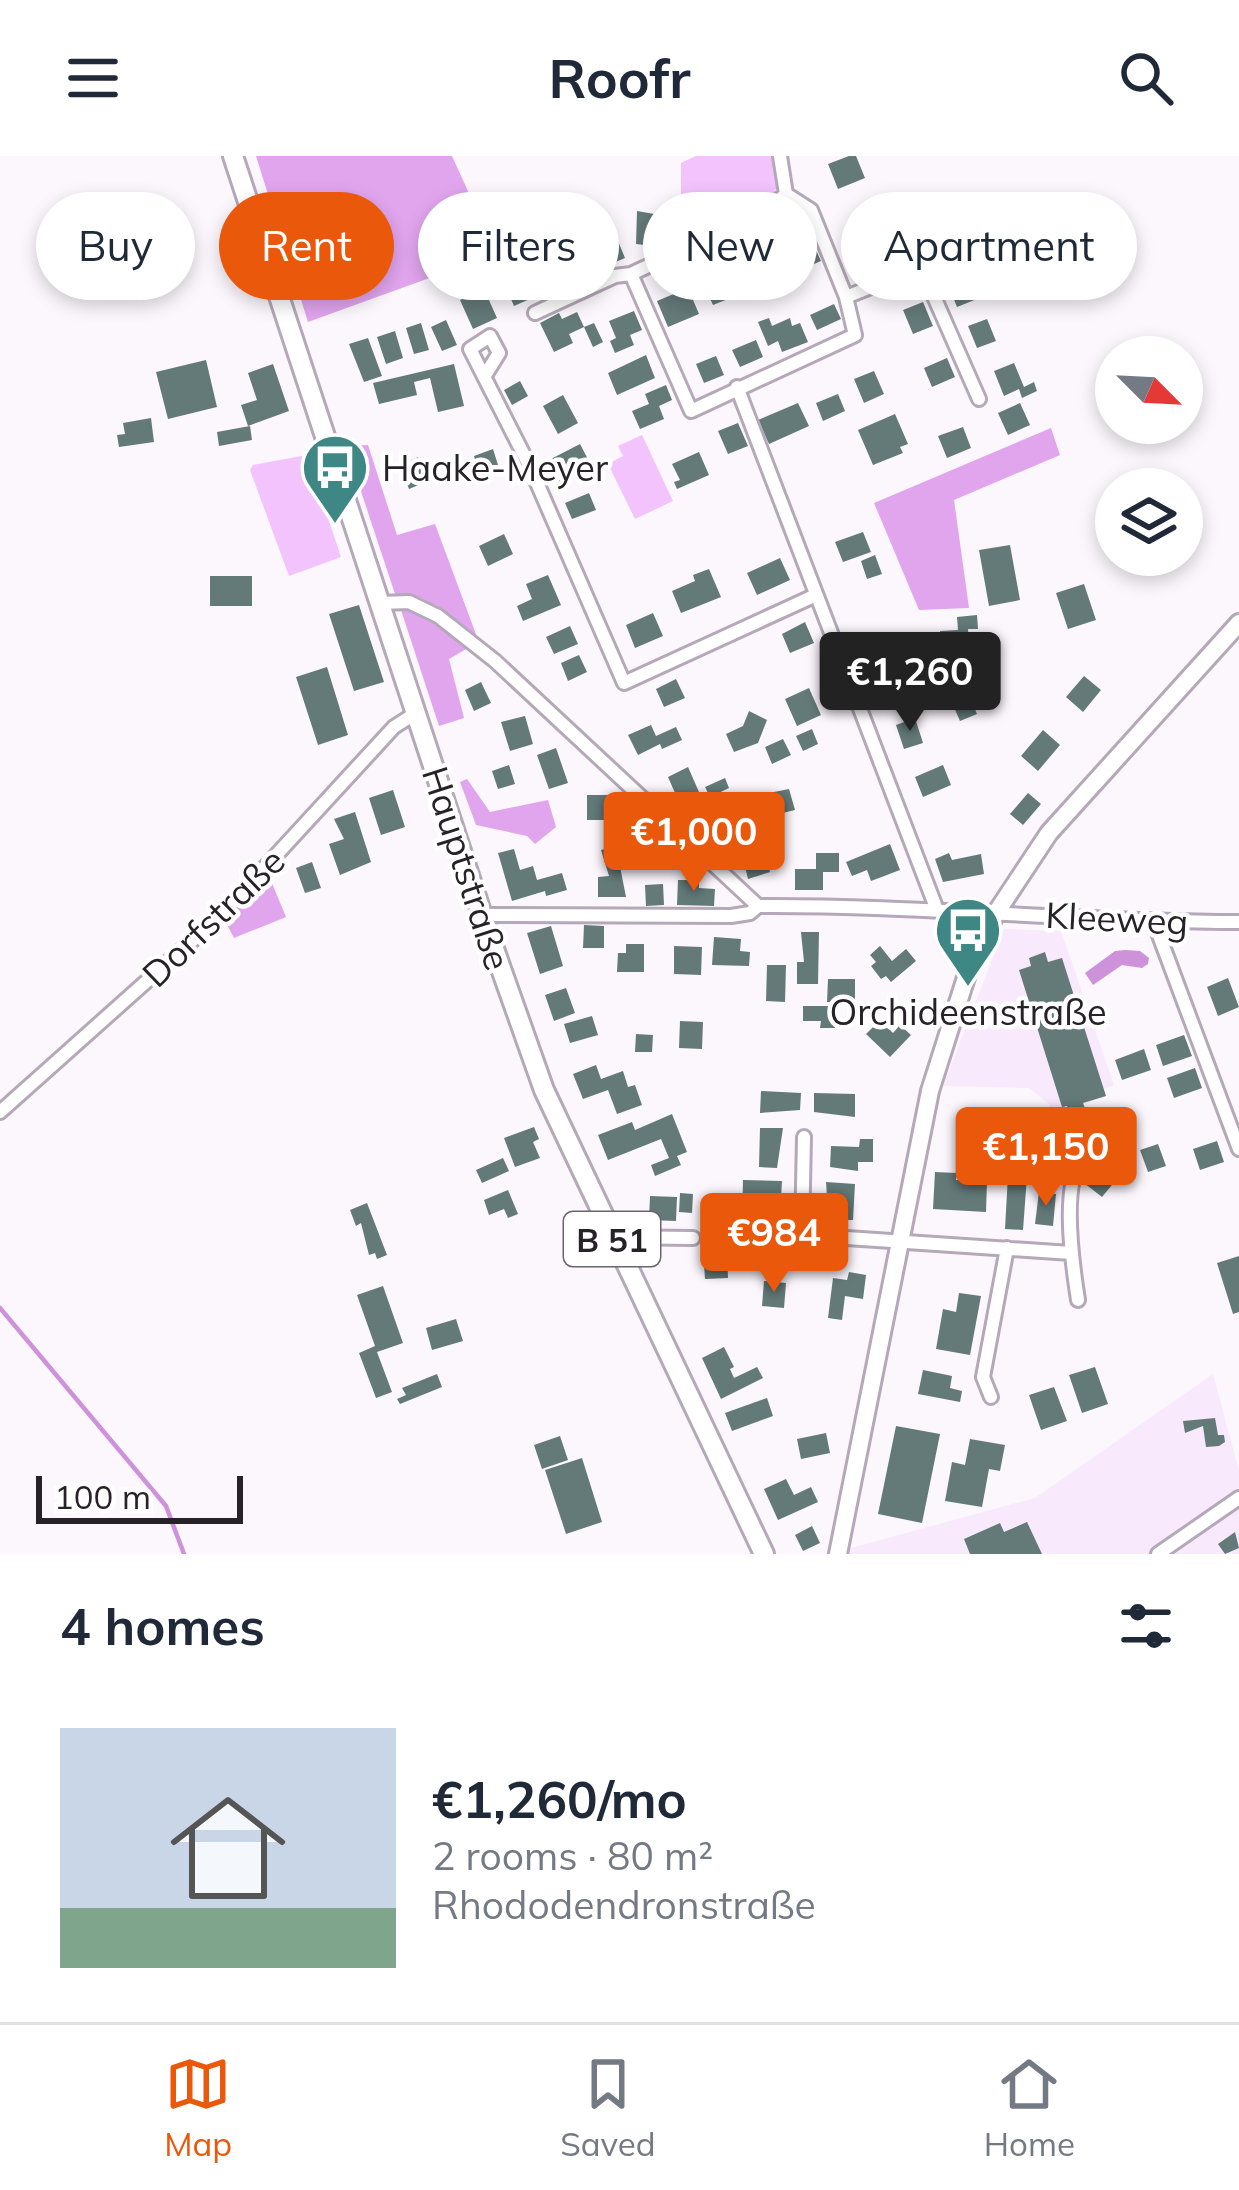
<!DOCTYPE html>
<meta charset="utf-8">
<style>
body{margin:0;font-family:Mulish,sans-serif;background:#f2f2f3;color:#1f2937;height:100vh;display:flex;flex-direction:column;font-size:45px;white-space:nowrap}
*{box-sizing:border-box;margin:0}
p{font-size:39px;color:#747a83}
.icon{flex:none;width:66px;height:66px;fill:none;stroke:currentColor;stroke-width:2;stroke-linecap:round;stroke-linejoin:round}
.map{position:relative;height:1398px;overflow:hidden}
.details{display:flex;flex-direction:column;background:#fff;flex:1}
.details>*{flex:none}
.banner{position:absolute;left:36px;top:36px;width:1167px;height:108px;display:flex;gap:24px}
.needle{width:78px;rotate:114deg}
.buttons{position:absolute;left:1095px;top:180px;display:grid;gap:24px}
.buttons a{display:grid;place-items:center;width:108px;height:108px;border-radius:50%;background:#fff;box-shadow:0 6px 18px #0003;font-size:60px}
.scale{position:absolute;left:36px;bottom:30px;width:207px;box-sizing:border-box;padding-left:12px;border:6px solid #272228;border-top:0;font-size:33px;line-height:42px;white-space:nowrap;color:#272228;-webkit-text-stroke:9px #fff;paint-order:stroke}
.price{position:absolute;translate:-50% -102px;padding:0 27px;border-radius:12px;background:#ea580c;color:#fff;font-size:39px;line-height:78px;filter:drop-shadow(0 3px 6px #0008)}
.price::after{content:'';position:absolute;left:50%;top:72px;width:36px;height:27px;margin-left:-18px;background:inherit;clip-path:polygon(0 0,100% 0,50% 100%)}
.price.active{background:#222;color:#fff}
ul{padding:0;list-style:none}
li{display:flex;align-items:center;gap:36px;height:300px;padding:0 60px}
li span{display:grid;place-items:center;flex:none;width:336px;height:240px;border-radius:0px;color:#555}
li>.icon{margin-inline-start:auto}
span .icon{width:144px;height:144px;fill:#fffc;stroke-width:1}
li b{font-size:51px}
h2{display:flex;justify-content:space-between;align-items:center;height:144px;padding:0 60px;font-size:51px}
.tag{padding:0 42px;border-radius:54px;background:#fff;box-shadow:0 6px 18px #0003;font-size:42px;line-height:108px}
.tag.active{background:#ea580c;color:#fff}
header{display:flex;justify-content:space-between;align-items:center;height:156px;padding:0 60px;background:#fff;font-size:54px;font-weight:700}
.menu{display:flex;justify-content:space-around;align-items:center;height:168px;border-top:3px solid #e0e1e3;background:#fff;font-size:33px;color:#747a83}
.menu a{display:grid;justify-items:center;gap:6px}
.menu .active{color:#ea580c}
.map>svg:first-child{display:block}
.built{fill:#f9e9fc}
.green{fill:#f3c3fd}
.forest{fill:#e1a5ee}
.water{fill:#ce92db}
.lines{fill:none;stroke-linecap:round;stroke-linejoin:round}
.stream{stroke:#ce92db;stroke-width:4.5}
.building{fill:#637a79}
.street-casing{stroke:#b5a8b8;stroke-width:18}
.secondary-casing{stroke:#b5a8b8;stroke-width:22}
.primary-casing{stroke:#b5a8b8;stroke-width:24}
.street{stroke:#fff;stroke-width:12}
.secondary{stroke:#fff;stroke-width:16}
.primary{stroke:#fff;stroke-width:18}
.labels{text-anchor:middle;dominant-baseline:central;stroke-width:9;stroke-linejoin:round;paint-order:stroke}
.shield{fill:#fff;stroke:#686468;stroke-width:3}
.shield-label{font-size:33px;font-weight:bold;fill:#272228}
.poi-label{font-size:36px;fill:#272228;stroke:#fff;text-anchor:start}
.street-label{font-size:36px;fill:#272228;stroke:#fff}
</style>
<header><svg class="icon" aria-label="menu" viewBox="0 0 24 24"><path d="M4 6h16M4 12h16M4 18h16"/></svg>Roofr<svg class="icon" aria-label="search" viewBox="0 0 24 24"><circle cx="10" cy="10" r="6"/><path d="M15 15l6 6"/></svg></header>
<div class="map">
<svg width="1239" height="1398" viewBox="0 0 1239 1398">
<rect width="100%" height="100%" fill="#fcf6fd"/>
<path class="built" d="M 1004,773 L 1061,775 L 1114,929 L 1104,933 L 1106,940 L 1084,948 L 1090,969 L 1099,971 L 1094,989 L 1078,995 L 1050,984 L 1050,949 L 1029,932 L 943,930 Z
M 1213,1218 L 1239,1315 L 1239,1398 L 848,1398 L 851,1392 L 1035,1342 Z"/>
<path class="green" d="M 696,0 L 774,0 L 778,28 L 772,44 L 697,77 L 681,39 L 681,7 Z
M 642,279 L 673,345 L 635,363 L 608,308 L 623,300 L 618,290 Z
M 307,299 L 341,401 L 289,420 L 250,314 L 253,309 Z"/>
<path class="forest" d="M 256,0 L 452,0 L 492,88 L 446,116 L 308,166 Z
M 1051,272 L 1060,299 L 954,344 L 969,452 L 919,454 L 874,347 Z
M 368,289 L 397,379 L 435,368 L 477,481 L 436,449 L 396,441 L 346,290 Z
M 400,451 C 427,451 448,475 468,492 L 449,503 L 464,562 L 439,570 Z
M 467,623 L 490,656 L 548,644 L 556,671 L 535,688 L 527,680 L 476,669 L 460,626 Z
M 269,720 L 286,761 L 234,782 L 224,763 Z"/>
<path class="water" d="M 1125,794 L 1140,795 L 1149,802 L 1148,808 L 1142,812 L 1122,809 L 1093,829 L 1085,817 L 1115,795 Z"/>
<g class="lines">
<path class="stream" d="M 0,1152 L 166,1350 L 184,1398"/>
</g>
<path class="building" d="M 849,0 L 856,0 L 865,22 L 838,33 L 828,8 Z
M 934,37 L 945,59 L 923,70 L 912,48 Z
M 637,55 L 660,59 L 667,56 L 675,74 L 655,78 L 654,90 L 636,88 Z
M 755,68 L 761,82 L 738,92 L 732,78 Z
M 885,68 L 894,90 L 866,102 L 856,80 Z
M 947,73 L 956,89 L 936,99 L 927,83 Z
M 599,81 L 603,91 L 618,85 L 625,102 L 592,116 L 580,89 Z
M 811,83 L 821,105 L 800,114 L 790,92 Z
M 764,89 L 778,122 L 752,133 L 737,100 Z
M 566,90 L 577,116 L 550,128 L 538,102 Z
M 681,101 L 687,115 L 665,125 L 658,111 Z
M 530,113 L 541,138 L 514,150 L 503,125 Z
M 728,116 L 738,139 L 713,149 L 707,136 L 715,133 L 711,123 Z
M 973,121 L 982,141 L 957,151 L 949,131 Z
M 688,132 L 699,158 L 668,171 L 657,145 Z
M 484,133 L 497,162 L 473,173 L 460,144 Z
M 923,146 L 933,170 L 913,178 L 903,154 Z
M 834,148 L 841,163 L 817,174 L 810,159 Z
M 634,155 L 642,174 L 630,179 L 634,189 L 615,197 L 610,185 L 616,182 L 609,165 Z
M 577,156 L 584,171 L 569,178 L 573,187 L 554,196 L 540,167 L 559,157 L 562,163 Z
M 769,162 L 772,170 L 790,162 L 792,170 L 800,167 L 808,186 L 782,196 L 778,185 L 768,190 L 758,166 Z
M 987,163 L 996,185 L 977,192 L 968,170 Z
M 446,164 L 457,189 L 442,195 L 431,171 Z
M 421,167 L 429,194 L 414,198 L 406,172 Z
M 594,167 L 603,186 L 593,191 L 584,171 Z
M 395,175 L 403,202 L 386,208 L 377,181 Z
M 368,182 L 382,220 L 364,226 L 349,188 Z
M 756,184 L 763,201 L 740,211 L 732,194 Z
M 646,199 L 655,222 L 617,239 L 608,217 Z
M 716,200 L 724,219 L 704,227 L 696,208 Z
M 947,202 L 955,221 L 932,231 L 924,212 Z
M 206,204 L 217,251 L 168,263 L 156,216 Z
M 1014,207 L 1024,231 L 1034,226 L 1037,235 L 1022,242 L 1019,233 L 1004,240 L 994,215 Z
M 273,208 L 289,255 L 248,270 L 241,249 L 257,244 L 248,217 Z
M 454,208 L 464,250 L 438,256 L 430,222 L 414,226 L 417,239 L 379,248 L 373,227 Z
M 874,215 L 884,238 L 864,247 L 854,223 Z
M 520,225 L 528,240 L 512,249 L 504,234 Z
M 666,229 L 672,244 L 659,250 L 664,263 L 640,273 L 632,255 L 649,248 L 645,238 Z
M 838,238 L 845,255 L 823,265 L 816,247 Z
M 563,239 L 578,267 L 558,278 L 543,250 Z
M 798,247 L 809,270 L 769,288 L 758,264 Z
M 1020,247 L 1030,269 L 1008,279 L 998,257 Z
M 895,258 L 908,288 L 900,291 L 903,297 L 873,309 L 858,274 Z
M 151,262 L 154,286 L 119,291 L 117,279 L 125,278 L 123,267 Z
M 738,267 L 748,290 L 728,298 L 718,275 Z
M 250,270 L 252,284 L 219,290 L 217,276 Z
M 963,271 L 971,292 L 947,302 L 938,280 Z
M 580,288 L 592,311 L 560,327 L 556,319 L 567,313 L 563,306 L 551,313 L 547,305 Z
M 493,293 L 498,309 L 479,316 L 474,300 Z
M 699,296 L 709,319 L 677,333 L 674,326 L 680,324 L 672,308 Z
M 418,301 L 428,325 L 409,333 L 400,309 Z
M 589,337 L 596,354 L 572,363 L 565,347 Z
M 863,376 L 871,396 L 843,406 L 835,386 Z
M 504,378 L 513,398 L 488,410 L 479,390 Z
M 1010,389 L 1020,444 L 989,450 L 979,394 Z
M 875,399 L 882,418 L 867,423 L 861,405 Z
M 780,402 L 790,424 L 757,439 L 747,417 Z
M 709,413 L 721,441 L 681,457 L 672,435 L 695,425 L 693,419 Z
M 548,419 L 561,449 L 523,465 L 517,450 L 532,443 L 526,428 Z
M 210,420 L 252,420 L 252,450 L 210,450 Z
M 1084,428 L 1096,464 L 1068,473 L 1056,437 Z
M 359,449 L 384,526 L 354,535 L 329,458 Z
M 653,457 L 663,480 L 635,492 L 626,469 Z
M 977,459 L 978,473 L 968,473 L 970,507 L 935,509 L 934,485 L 941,485 L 940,475 L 958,474 L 957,461 Z
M 805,466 L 814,487 L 790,497 L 782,478 Z
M 570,470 L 578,488 L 554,498 L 546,481 Z
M 579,499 L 587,516 L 568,525 L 561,507 Z
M 913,504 L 922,529 L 888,541 L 879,517 Z
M 327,511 L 348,579 L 318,589 L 296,521 Z
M 1084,520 L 1101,534 L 1083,556 L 1066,541 Z
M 676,523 L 685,542 L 664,551 L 656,533 Z
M 481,526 L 491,547 L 474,555 L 465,534 Z
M 809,532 L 821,559 L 797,570 L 785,543 Z
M 967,534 L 977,558 L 960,565 L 950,542 Z
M 749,555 L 767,564 L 758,587 L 734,596 L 726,578 L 743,570 Z
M 525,560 L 533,588 L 510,595 L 501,566 Z
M 915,562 L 923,587 L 904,593 L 896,569 Z
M 651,569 L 656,580 L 676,571 L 682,584 L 662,593 L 660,588 L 638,599 L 628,579 Z
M 812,573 L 818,588 L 803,595 L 796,580 Z
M 1043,574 L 1060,589 L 1038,615 L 1021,600 Z
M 783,583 L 791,599 L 772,608 L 765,591 Z
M 556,592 L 568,627 L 549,633 L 537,599 Z
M 509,609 L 515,628 L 498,633 L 492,615 Z
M 943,609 L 951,629 L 923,641 L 915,621 Z
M 688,611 L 699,636 L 679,646 L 668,621 Z
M 725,622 L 729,632 L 710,641 L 705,631 Z
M 789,633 L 795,654 L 774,659 L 769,637 Z
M 393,634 L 405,671 L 381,679 L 369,642 Z
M 1028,637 L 1041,648 L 1023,669 L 1010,658 Z
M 587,639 L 608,639 L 608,664 L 587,664 Z
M 729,645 L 734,656 L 702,676 L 695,661 Z
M 355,656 L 371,706 L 340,719 L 329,688 L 344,683 L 334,663 Z
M 641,669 L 655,683 L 642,696 L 628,683 Z
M 890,688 L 900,714 L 871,725 L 867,714 L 852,720 L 846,706 Z
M 616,690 L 626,741 L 598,741 L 598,721 L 609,720 L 601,694 Z
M 764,691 L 770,716 L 748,723 L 742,698 Z
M 514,693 L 520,714 L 533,710 L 537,724 L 562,717 L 567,734 L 546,740 L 545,735 L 512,745 L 498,697 Z
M 816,697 L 839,697 L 839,716 L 823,716 L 823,734 L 795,734 L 795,713 L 816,713 Z
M 949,697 L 952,704 L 981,698 L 984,718 L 943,726 L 935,703 Z
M 312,706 L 321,732 L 305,737 L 296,712 Z
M 678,724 L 699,724 L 699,732 L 715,733 L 714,750 L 677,749 Z
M 663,728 L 664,749 L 646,750 L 645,729 Z
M 584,769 L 604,770 L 604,792 L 583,792 Z
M 551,770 L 563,810 L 540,818 L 527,777 Z
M 801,776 L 819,776 L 818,828 L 797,828 L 797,806 L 804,806 Z
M 714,781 L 741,783 L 740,795 L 750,796 L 749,810 L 712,809 Z
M 626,788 L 644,788 L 644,816 L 617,816 L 618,797 L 626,797 Z
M 674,790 L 702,791 L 701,819 L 674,818 Z
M 880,790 L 892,805 L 906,793 L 916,805 L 891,826 L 886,820 L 881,823 L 871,810 L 876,806 L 870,799 Z
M 1045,796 L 1048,806 L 1062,802 L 1106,940 L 1083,947 L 1086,955 L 1070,960 L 1067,950 L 1062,951 L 1019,814 L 1031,810 L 1029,802 Z
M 767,809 L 786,809 L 785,846 L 766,845 Z
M 1228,822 L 1239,851 L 1218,860 L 1207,831 Z
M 828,823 L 855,823 L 855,847 L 827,846 Z
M 566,832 L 575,857 L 554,865 L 545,839 Z
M 803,850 L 836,850 L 835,872 L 820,872 L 821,865 L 803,865 Z
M 592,860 L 598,879 L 570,887 L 564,868 Z
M 880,864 L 893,877 L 900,869 L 911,879 L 890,901 L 866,878 Z
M 680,865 L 703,866 L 702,893 L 679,892 Z
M 636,878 L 653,879 L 652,896 L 635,896 Z
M 1184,879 L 1192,900 L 1163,910 L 1156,889 Z
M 1144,893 L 1151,914 L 1122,924 L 1115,904 Z
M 596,909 L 601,923 L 623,915 L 628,931 L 635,929 L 642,949 L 617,958 L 608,934 L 583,943 L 573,918 Z
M 1195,912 L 1202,932 L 1174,942 L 1167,922 Z
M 761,935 L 801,937 L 800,954 L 760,957 Z
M 814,937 L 855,938 L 855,961 L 814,956 Z
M 672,958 L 687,996 L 677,1000 L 681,1009 L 655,1020 L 651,1009 L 669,1002 L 661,983 L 608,1004 L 598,979 L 632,966 L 635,974 Z
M 534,971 L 539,983 L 533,986 L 540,1002 L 515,1011 L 504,982 Z
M 760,972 L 783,972 L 777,1012 L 759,1011 Z
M 860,983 L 873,983 L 873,1006 L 858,1006 L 858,1015 L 830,1011 L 831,990 L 859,991 Z
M 1217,985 L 1224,1006 L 1200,1014 L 1193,993 Z
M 1158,988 L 1166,1010 L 1148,1016 L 1140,994 Z
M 503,1002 L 509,1015 L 482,1027 L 476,1014 Z
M 1097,1010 L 1116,1024 L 1102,1041 L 1084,1027 Z
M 935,1016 L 957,1017 L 956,1024 L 987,1025 L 986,1056 L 933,1053 Z
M 1008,1019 L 1027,1020 L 1023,1074 L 1005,1073 Z
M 743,1024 L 782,1025 L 780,1060 L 762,1060 L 762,1066 L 742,1065 Z
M 826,1026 L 855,1028 L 853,1064 L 845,1064 L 845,1057 L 828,1056 Z
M 508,1034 L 518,1058 L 508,1062 L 504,1053 L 489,1059 L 484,1044 Z
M 1039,1036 L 1056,1038 L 1053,1070 L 1035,1068 Z
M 680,1037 L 693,1038 L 692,1057 L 679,1056 Z
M 650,1040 L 677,1041 L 676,1065 L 649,1064 Z
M 367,1047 L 387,1099 L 377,1103 L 375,1097 L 369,1099 L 361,1067 L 356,1070 L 350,1054 Z
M 727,1092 L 728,1122 L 705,1123 L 703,1093 Z
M 1239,1100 L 1239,1156 L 1233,1158 L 1217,1107 Z
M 849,1116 L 866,1119 L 863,1143 L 845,1140 L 842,1164 L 828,1162 L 833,1122 L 847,1124 Z
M 764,1125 L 786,1127 L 784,1152 L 762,1150 Z
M 383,1130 L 403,1187 L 377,1196 L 392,1236 L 376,1242 L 359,1197 L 375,1190 L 357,1139 Z
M 959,1137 L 981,1140 L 970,1199 L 936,1193 L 943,1153 L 956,1156 Z
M 456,1163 L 463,1185 L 432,1194 L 426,1172 Z
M 724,1191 L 734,1211 L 730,1213 L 734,1222 L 757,1211 L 763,1222 L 721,1243 L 702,1202 Z
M 1095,1211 L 1108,1248 L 1082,1257 L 1069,1219 Z
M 923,1214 L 952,1220 L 950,1232 L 962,1235 L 960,1246 L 918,1238 Z
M 437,1218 L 442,1231 L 400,1248 L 397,1243 L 406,1239 L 402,1232 Z
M 1054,1231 L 1067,1265 L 1041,1274 L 1029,1239 Z
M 767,1242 L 773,1260 L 732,1275 L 725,1257 Z
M 1215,1262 L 1218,1279 L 1224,1279 L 1225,1286 L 1219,1290 L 1206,1291 L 1203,1270 L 1185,1277 L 1183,1265 Z
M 896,1270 L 940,1278 L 922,1367 L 878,1358 Z
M 826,1277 L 830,1297 L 801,1303 L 797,1283 Z
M 560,1280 L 568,1304 L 542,1313 L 534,1289 Z
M 970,1283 L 1005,1289 L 1000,1315 L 989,1313 L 982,1351 L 945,1345 L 952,1306 L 965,1309 Z
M 582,1302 L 602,1366 L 566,1378 L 545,1314 Z
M 786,1323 L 794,1339 L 811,1331 L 818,1346 L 778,1364 L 764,1333 Z
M 1027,1366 L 1042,1398 L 970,1398 L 964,1383 L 1000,1367 L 1004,1376 Z
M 812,1370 L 820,1387 L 803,1395 L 795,1379 Z
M 1235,1376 L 1239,1392 L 1225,1398 L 1218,1388 Z"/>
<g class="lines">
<defs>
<path id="street" d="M 631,118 L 691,255 L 855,179 L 846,141 L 811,54 L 786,38
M 846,141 L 921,111 L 979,243
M 535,157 L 615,120 L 631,118 L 767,54 L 786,38 L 780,0
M 484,221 L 499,197 L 490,180 L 470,193 L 531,313 L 624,527 L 816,439
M 737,231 L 937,754
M 380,447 L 409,446 L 438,460 L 495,505 L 758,750 C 919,749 1079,766 1239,766
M 482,759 L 731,760 L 750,757 L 758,750
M 1154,766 L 1239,993
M 0,956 L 222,758 L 394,571 L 416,557
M 804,981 L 802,1079 L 1071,1097
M 610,1081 L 693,1082
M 1078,1144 C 1073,1112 1060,1027 1083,1002 L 1099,996 L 1113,978
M 991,1241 L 983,1221 L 1007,1092
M 1158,1398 L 1239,1342"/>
<path id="secondary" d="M 838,1398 L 930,935 L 970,809 L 996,757 L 1049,677 L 1239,467"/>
<path id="primary" d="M 233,0 L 482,759 L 544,934 L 764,1398"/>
</defs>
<use href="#street" class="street-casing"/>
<use href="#secondary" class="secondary-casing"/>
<use href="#primary" class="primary-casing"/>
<use href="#street" class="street"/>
<use href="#secondary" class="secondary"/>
<use href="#primary" class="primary"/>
</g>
<defs>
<symbol id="bus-pin" viewBox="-11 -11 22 30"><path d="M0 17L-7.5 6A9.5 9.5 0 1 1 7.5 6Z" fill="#3f8784" stroke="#fff"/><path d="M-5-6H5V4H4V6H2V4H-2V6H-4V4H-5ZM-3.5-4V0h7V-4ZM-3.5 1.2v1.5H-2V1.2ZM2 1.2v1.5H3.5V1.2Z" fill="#fff"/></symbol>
</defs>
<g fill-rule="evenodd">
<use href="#bus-pin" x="297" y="273" width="76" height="104"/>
<use href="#bus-pin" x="930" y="736" width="76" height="104"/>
</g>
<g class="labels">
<rect class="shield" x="564" y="1056" width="96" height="54" rx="9"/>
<g class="shield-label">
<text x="612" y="1083">B 51</text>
</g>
<g class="poi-label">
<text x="382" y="311">Haake-Meyer</text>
<text x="968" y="855" text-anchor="middle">Orchideenstraße</text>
</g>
<g class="street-label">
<text transform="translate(467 712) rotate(72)">Hauptstraße</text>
<text transform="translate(213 761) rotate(-44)">Dorfstraße</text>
<text transform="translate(1117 762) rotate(3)">Kleeweg</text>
</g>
</g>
</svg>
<div class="buttons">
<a><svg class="needle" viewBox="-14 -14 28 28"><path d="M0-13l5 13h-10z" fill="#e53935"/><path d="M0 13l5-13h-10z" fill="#747a83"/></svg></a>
<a><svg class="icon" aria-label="layers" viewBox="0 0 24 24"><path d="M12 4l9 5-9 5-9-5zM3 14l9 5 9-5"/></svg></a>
</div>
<div class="scale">100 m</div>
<b class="price active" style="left:910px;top:578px">€1,260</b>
<b class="price" style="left:694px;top:738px">€1,000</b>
<b class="price" style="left:1046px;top:1053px">€1,150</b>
<b class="price" style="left:774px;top:1139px">€984</b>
<div class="banner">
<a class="tag">Buy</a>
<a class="tag active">Rent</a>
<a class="tag">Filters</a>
<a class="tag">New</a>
<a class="tag">Apartment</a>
</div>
</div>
<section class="details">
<h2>4 homes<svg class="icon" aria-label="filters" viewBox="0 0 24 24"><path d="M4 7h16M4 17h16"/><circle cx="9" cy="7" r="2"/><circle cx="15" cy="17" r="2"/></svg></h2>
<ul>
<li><span style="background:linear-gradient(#c9d6e8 75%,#7fa58c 0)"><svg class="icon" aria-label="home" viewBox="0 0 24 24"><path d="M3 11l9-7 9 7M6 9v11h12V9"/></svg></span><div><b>€1,260/mo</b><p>2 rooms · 80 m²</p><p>Rhododendronstraße</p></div></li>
</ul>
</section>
<nav class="menu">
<a class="active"><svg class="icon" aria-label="map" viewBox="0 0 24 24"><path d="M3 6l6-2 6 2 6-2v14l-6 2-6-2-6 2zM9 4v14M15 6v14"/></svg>Map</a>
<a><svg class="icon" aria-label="saved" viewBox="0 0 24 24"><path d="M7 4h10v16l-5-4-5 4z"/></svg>Saved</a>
<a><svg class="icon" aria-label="home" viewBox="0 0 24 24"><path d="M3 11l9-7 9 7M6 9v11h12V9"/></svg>Home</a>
</nav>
